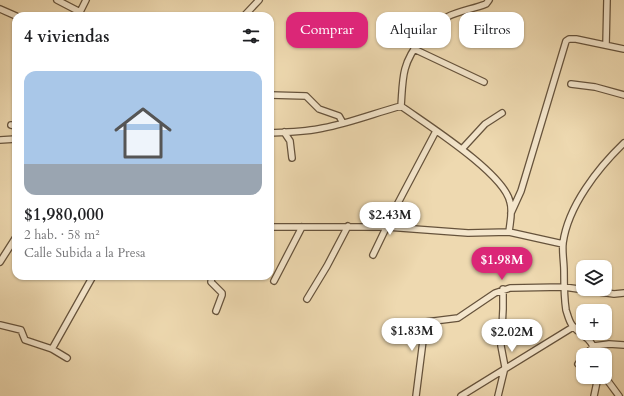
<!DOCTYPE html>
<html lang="es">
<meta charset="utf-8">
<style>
body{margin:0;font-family:Cardo,serif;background:#f6f6f6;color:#202124;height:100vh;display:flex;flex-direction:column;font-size:15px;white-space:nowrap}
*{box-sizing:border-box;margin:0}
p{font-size:13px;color:#757577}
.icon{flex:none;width:22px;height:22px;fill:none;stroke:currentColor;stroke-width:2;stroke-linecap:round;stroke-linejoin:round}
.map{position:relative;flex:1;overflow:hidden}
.panel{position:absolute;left:12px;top:12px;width:262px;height:268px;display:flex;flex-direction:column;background:#fff;border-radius:12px;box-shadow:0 1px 3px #0004}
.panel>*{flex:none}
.hud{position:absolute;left:286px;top:12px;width:278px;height:36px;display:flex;gap:8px}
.fabs{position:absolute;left:576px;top:260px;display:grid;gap:8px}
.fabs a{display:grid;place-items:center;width:36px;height:36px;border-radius:8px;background:#fff;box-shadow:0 1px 3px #0004;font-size:20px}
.price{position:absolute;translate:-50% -34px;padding:0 9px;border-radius:14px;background:#fff;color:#222;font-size:13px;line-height:26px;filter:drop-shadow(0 1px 2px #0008)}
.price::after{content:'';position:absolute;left:50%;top:24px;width:12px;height:9px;margin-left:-6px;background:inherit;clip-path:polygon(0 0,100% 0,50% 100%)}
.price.on{background:#db2777;color:#fff}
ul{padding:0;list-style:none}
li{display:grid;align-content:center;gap:8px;height:212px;padding:0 12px}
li+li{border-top:1px solid #e0e0e0}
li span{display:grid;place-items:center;height:124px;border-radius:12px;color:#555}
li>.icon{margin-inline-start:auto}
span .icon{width:72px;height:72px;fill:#fffc;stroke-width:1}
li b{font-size:17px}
h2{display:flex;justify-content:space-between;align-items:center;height:48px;padding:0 12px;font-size:17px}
.tag{padding:0 14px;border-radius:12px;background:#fff;box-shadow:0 1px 3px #0004;font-size:14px;line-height:36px}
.tag.on{background:#db2777;color:#fff}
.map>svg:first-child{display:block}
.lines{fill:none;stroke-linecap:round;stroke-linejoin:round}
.minor-casing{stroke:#66533c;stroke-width:8}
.minor{stroke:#f4e6cc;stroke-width:5.5}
</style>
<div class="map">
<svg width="624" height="396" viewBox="0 0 624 396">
<rect width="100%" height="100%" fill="#eed9b0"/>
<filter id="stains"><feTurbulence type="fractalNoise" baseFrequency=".005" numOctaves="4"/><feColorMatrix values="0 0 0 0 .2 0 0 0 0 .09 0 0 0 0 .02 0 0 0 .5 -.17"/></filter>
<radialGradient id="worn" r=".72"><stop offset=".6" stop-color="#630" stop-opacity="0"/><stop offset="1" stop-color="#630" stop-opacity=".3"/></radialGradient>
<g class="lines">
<defs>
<path id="minor" d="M 57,0 L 80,12
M 0,9 L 16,16
M 78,16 L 86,0
M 244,16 L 259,0
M 606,45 L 607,0
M 414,49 L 484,82
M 571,84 L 595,87 L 624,95
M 270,95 L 306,96 L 319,109 L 339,116 L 343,123
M 401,106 C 426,124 504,173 510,202 C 513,211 510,222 509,232
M 401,106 C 402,94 402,80 405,69 C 410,50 430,25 447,17 C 459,11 473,9 486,4 L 489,0
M 11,125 L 16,126
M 284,132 L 290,141 L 292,158
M 270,133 C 288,132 306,132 323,128 C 350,123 375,113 401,106
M 0,140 L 16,139
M 462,149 L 485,124 L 502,113
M 511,213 L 521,191 L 566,41 L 569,39 L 576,39 L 624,49
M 270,227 L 387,227 L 468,233 L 509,232 L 563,244
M 373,255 L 398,203 L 436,131
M 0,262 L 16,237
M 212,276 L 211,282 L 222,293 L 222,295 L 216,311
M 274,281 L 302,227
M 307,299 L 327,266 L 348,226
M 0,325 L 21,330 L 25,340 L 52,349 L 67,358
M 52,349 L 93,276
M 585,355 L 594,346 L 609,344 L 624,345
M 596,355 C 591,335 583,339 572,325 C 569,321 568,316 566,310 C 564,297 564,284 564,271 C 564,262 562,252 563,243 C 568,206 598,168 624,143
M 578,364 L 583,357
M 605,377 L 619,396
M 416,396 L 425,325 L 426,322 L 458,318 L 495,293 L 510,288 L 564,287 L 614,294 L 624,293
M 461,396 L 573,327
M 498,396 L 505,367 L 501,346 L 503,309 L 503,289
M 594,396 L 598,377"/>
</defs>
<use href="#minor" class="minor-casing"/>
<use href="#minor" class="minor"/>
</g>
<rect width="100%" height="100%" filter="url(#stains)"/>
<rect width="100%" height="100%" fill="url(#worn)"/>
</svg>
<div class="fabs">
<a><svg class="icon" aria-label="layers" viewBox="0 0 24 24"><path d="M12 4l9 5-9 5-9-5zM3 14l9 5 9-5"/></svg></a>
<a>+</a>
<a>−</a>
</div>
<b class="price" style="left:390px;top:236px">$2.43M</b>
<b class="price on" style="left:502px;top:281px">$1.98M</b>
<b class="price" style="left:412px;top:352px">$1.83M</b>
<b class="price" style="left:512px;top:353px">$2.02M</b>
<div class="hud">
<a class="tag on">Comprar</a>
<a class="tag">Alquilar</a>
<a class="tag">Filtros</a>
</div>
<section class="panel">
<h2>4 viviendas<svg class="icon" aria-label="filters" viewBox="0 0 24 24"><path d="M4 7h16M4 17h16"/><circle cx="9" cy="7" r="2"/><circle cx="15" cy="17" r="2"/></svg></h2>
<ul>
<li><span style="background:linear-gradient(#a9c7e8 75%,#9aa5b1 0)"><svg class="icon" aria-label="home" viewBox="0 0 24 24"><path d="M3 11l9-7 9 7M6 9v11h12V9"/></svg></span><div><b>$1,980,000</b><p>2 hab. · 58 m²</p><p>Calle Subida a la Presa</p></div></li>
</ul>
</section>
</div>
